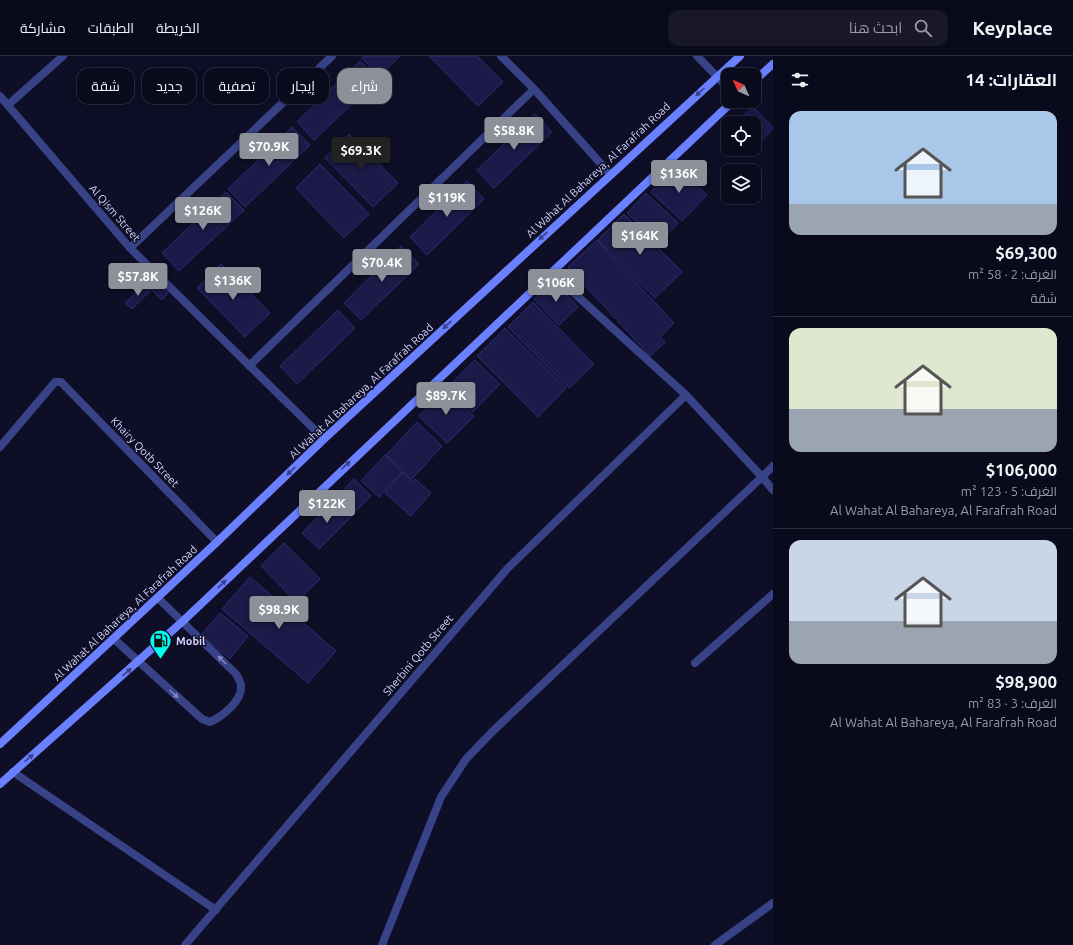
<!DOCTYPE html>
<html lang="ar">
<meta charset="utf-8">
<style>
body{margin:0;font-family:Ubuntu,Cairo,sans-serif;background:#18182a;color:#f1f3f6;direction:rtl;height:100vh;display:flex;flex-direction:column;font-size:15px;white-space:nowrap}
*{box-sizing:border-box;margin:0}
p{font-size:13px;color:#999aa4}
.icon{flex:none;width:22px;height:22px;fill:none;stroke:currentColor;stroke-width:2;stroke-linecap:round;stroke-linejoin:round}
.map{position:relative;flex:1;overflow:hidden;direction:ltr}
.details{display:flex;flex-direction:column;background:#0a0a1d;width:300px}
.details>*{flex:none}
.top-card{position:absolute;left:12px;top:12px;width:380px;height:36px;direction:rtl;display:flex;gap:8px}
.needle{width:26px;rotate:315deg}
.fabs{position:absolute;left:721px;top:12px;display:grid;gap:8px}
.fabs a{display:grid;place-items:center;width:40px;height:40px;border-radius:8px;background:#0a0a1d;box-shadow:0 2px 6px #0003,0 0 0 1px #2a2b3b;font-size:20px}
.price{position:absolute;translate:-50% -34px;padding:0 9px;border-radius:4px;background:#8c9099;color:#fff;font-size:13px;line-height:26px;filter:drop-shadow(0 1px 2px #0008)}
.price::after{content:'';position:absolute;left:50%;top:24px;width:12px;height:9px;margin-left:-6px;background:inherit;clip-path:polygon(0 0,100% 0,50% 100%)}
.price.active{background:#222;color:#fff}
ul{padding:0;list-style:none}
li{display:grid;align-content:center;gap:8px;height:212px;padding:0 16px}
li+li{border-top:1px solid #2a2b3b}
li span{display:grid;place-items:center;height:124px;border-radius:12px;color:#555}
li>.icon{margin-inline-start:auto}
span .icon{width:72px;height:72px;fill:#fffc;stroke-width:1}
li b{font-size:17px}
h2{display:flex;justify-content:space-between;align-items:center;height:48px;padding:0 16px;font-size:17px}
.pill{padding:0 14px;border-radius:12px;background:#0a0a1d;box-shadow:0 2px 6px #0003,0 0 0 1px #2a2b3b;font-size:14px;line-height:36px}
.pill.active{background:#8c9099;color:#fff}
header{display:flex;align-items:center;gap:24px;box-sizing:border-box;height:56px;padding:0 20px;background:#0a0a1d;border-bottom:1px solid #2a2b3b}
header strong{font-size:19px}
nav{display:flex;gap:22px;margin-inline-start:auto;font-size:14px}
.search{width:280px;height:36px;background:#18182a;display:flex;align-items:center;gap:10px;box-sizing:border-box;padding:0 14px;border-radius:12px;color:#999aa4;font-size:15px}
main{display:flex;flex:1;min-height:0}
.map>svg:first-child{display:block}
.building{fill:#1b1a48;stroke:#2d2b75}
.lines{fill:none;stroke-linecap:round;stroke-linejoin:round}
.lane{stroke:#384287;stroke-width:8}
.street{stroke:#384287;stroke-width:8}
.secondary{stroke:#6b80ff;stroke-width:8}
.oneway{fill:#384188}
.oneway2{fill:#7e85bd}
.labels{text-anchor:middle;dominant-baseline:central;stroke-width:3;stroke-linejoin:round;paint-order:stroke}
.street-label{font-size:11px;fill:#d4d6ff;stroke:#0e0e27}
.poi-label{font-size:11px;font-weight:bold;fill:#d4d6ff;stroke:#0e0e27;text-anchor:start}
</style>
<header>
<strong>Keyplace</strong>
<div class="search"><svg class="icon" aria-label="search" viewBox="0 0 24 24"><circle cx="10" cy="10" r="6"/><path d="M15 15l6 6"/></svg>ابحث هنا</div>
<nav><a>الخريطة</a><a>الطبقات</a><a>مشاركة</a></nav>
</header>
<main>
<section class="details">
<h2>العقارات: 14<svg class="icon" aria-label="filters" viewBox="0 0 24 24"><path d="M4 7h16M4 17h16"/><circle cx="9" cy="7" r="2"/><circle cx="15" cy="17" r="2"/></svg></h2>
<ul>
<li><span style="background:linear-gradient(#a9c7e8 75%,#9aa5b1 0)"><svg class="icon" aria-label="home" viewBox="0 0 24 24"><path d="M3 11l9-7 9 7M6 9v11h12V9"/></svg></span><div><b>$69,300</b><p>الغرف: 2 · 58 m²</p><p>شقة</p></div></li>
<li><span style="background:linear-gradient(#dfe7d0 65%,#9aa5b1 0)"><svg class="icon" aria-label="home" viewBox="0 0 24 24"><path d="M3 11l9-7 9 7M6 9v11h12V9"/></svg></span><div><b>$106,000</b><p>الغرف: 5 · 123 m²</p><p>Al Wahat Al Bahareya, Al Farafrah Road</p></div></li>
<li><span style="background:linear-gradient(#c9d6e8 65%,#9aa5b1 0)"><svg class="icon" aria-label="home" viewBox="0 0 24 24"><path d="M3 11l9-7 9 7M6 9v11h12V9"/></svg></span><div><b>$98,900</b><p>الغرف: 3 · 83 m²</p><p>Al Wahat Al Bahareya, Al Farafrah Road</p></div></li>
</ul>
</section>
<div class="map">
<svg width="773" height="889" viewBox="0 0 773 889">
<rect width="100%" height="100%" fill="#0e0e27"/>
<path class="building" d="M 364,0 L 400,0 L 379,20 L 362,2 Z
M 429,0 L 477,0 L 503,26 L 478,50 Z
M 360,5 L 378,23 L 314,84 L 297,66 Z
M 753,51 L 773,72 L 760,86 L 754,80 L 754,67 L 741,67 L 739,64 Z
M 535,58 L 552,76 L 494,132 L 477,114 Z
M 292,71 L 310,89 L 245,151 L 228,133 Z
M 349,78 L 398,127 L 373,151 L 325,102 Z
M 320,108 L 369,158 L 344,182 L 296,132 Z
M 676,110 L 707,139 L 682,165 L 651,136 Z
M 467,125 L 484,143 L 427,199 L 410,181 Z
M 226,136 L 244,154 L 179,215 L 162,197 Z
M 646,137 L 678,167 L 659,187 L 627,157 Z
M 624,158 L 682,216 L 655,242 L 598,184 Z
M 597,184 L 674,267 L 660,281 L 665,286 L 650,300 L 568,211 Z
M 401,190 L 419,208 L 361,264 L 344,247 Z
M 221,208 L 270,257 L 245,281 L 197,232 Z
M 156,225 L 168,237 L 162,244 L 150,232 Z
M 554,225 L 578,251 L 559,269 L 534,243 Z
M 144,229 L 150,235 L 132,253 L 125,247 Z
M 533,246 L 594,308 L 569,332 L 508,271 Z
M 338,254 L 355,272 L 297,328 L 280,310 Z
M 505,272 L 566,332 L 538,361 L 477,300 Z
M 475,304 L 500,328 L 473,356 L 448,331 Z
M 446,333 L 474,360 L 447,387 L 419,360 Z
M 417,366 L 442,390 L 412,423 L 386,399 Z
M 385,399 L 402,416 L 379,441 L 361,425 Z
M 403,416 L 413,426 L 415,423 L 431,437 L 411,460 L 385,437 Z
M 354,423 L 371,440 L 356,455 L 339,438 Z
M 335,444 L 352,460 L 319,493 L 302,477 Z
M 284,487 L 320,523 L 296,546 L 261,510 Z
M 250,521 L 336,595 L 308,627 L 222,553 Z
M 220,557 L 248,580 L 230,603 L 201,579 Z"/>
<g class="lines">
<path class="lane" d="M 114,583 L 202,663 L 210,666 C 223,660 242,645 241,630 C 241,626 238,622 236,618 L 158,542"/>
<path class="street" d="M 501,0 L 534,33 L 610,118
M 697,0 L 728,32
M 0,40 L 130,192 L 324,383
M 8,49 L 63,0
M 130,192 L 332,0
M 249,310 L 534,33
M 0,391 L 55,326 L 61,326 L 217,486
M 773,410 L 762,421 L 773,434
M 695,607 L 773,538
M 13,716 L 216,854
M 185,889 L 507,513 L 686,339
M 382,889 L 441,741 L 466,703 L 493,675 L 762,421 L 686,339 L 552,217
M 715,889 L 773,847"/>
<path class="secondary" d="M 754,25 L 773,8
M 0,688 L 217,486 L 324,383 L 740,0
M 0,728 L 183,565 L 733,45"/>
</g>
<defs><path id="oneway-solid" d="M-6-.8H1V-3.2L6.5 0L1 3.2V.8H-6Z"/></defs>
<g class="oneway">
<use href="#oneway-solid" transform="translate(700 36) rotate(138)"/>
<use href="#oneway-solid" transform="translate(543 180) rotate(137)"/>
<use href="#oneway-solid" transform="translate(447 269) rotate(137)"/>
<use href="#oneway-solid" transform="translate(346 409) rotate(-43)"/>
<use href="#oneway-solid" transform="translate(291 415) rotate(136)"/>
<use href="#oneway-solid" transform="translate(222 528) rotate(-44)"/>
<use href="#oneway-solid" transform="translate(127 616) rotate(-41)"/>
<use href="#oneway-solid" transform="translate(29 702) rotate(-41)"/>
</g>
<g class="oneway2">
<use href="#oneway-solid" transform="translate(222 604) rotate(-135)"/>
<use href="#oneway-solid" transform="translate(174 638) rotate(42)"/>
</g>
<defs>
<symbol id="fuel-pin" viewBox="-11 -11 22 30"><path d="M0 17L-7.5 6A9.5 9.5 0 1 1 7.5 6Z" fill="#0fe" stroke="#0e0e27"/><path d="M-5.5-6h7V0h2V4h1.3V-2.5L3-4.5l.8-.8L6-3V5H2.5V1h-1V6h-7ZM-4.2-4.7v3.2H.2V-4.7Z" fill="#111"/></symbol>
</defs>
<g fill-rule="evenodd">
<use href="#fuel-pin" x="148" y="572" width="25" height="34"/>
</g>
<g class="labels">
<g class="street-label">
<text transform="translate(598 114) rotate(-43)">Al Wahat Al Bahareya, Al Farafrah Road</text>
<text transform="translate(115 157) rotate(49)">Al Qism Street</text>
<text transform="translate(361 335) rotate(-43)">Al Wahat Al Bahareya, Al Farafrah Road</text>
<text transform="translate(145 396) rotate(46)">Khairy Qotb Street</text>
<text transform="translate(125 557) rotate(-43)">Al Wahat Al Bahareya, Al Farafrah Road</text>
<text transform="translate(418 599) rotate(-50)">Sherbini Qotb Street</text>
</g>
<g class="poi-label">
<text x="176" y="585">Mobil</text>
</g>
</g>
</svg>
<div class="fabs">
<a><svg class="needle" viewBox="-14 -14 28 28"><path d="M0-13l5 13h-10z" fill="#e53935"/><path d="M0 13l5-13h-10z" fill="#999aa4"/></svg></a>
<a><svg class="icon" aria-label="locate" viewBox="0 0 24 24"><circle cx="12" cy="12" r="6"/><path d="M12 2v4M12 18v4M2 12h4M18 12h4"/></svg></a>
<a><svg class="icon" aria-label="layers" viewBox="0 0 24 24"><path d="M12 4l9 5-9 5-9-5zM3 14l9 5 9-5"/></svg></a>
</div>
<b class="price" style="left:514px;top:95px">$58.8K</b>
<b class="price" style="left:269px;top:111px">$70.9K</b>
<b class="price active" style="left:361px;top:115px">$69.3K</b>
<b class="price" style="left:679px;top:138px">$136K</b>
<b class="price" style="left:447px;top:162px">$119K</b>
<b class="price" style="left:203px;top:175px">$126K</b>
<b class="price" style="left:640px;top:200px">$164K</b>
<b class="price" style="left:382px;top:227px">$70.4K</b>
<b class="price" style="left:138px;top:241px">$57.8K</b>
<b class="price" style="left:233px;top:245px">$136K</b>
<b class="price" style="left:556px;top:247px">$106K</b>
<b class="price" style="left:446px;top:360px">$89.7K</b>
<b class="price" style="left:327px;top:468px">$122K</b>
<b class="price" style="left:279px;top:574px">$98.9K</b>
<div class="top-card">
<a class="pill active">شراء</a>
<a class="pill">إيجار</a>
<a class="pill">تصفية</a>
<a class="pill">جديد</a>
<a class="pill">شقة</a>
</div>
</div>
</main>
